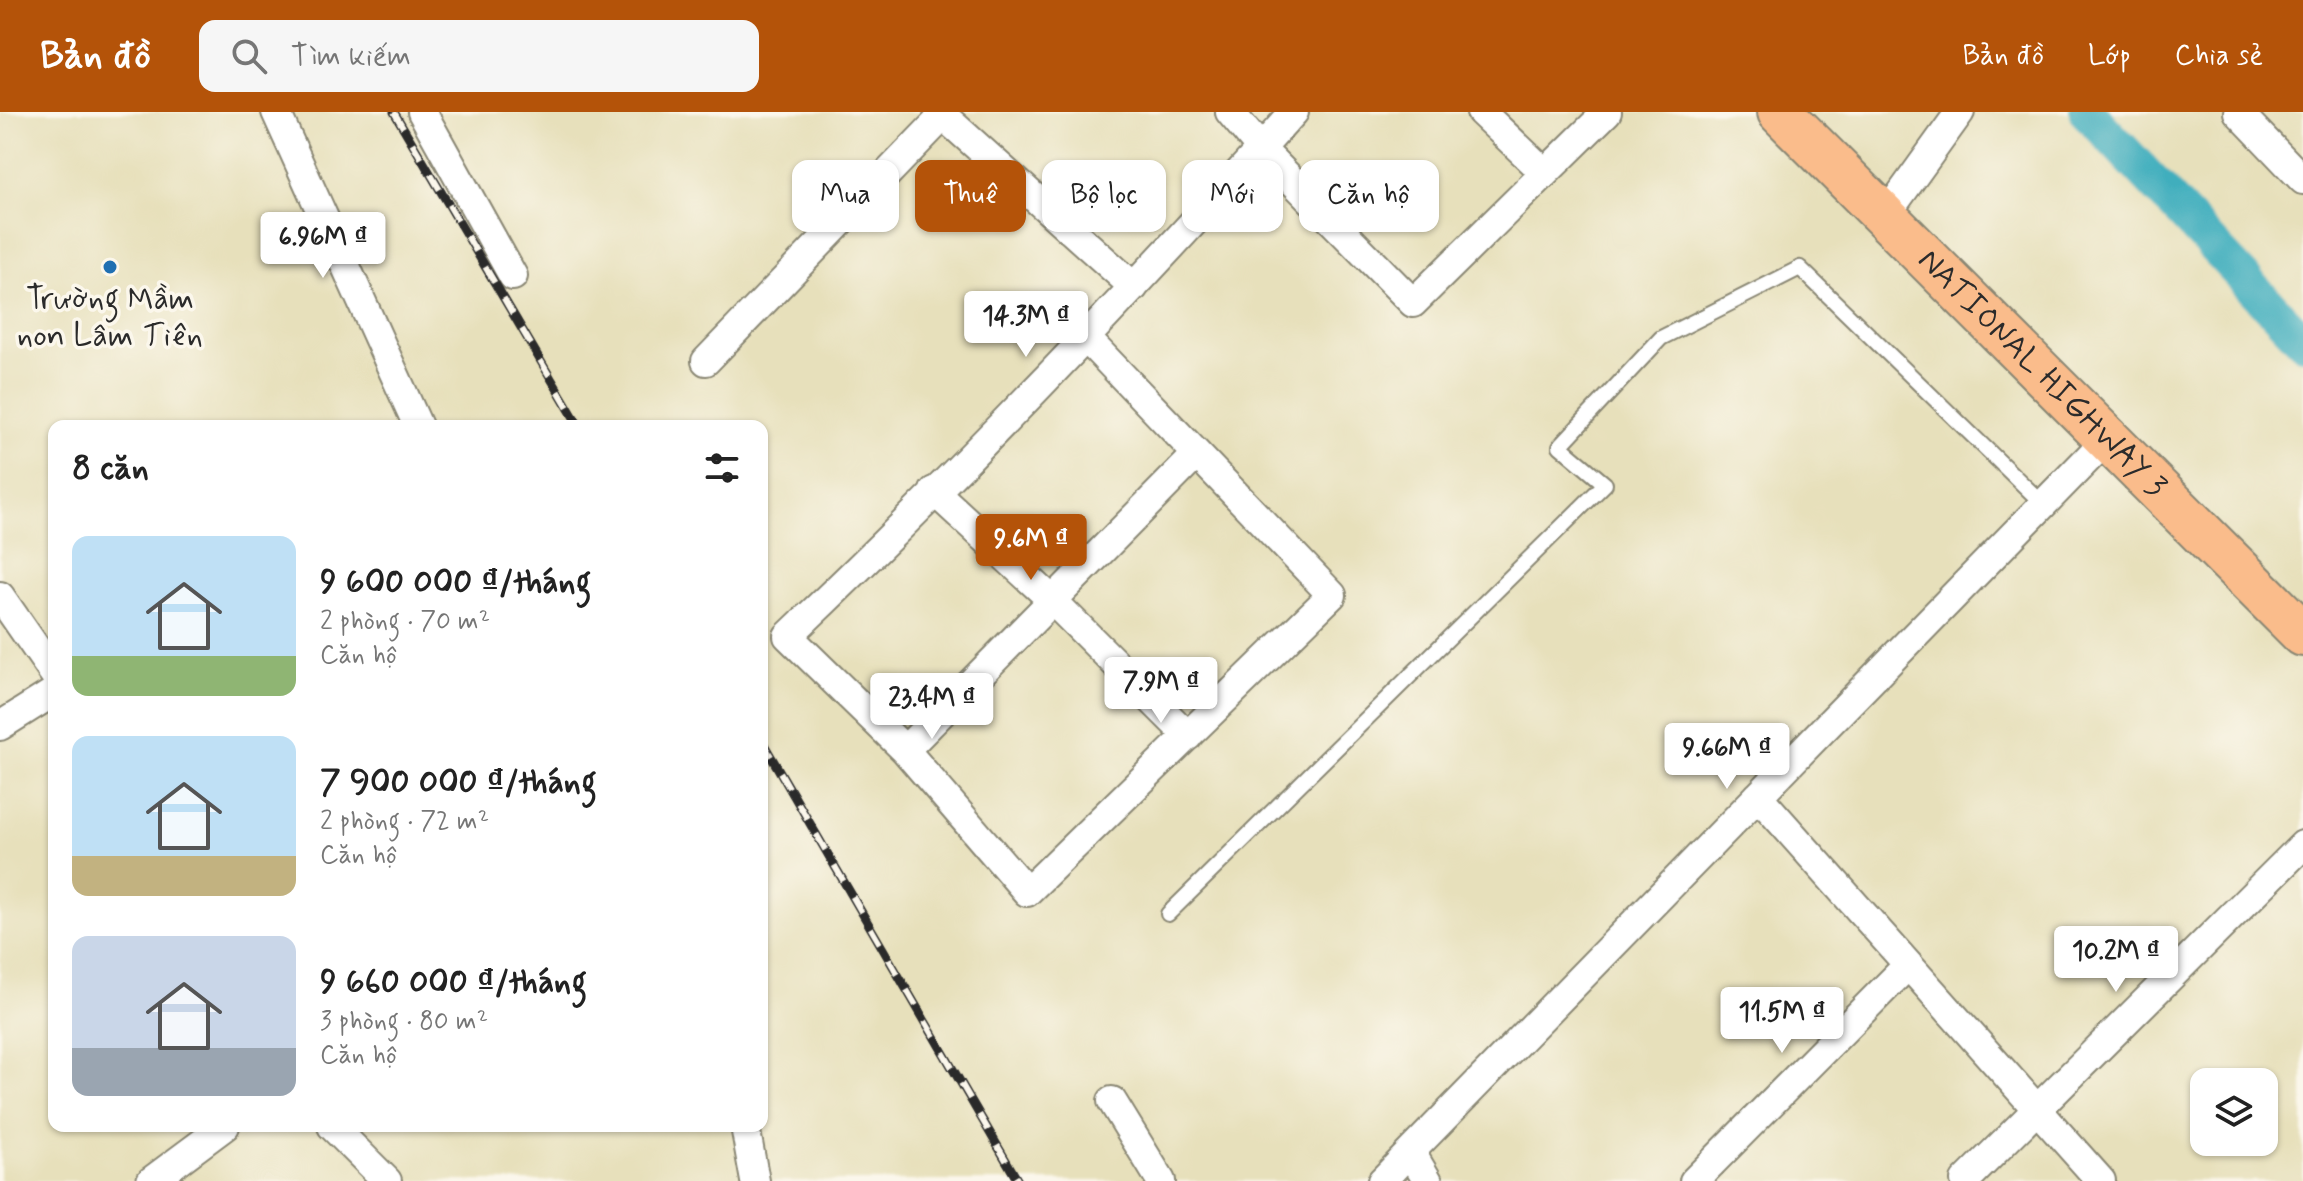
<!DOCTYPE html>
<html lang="vi">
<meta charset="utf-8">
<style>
body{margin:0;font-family:Mynerve,sans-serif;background:#f6f6f6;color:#222;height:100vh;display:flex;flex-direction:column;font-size:30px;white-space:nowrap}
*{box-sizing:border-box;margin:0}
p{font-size:26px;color:#767676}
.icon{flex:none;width:44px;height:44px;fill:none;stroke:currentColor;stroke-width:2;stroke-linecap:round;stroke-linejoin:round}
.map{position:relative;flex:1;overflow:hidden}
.side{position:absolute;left:48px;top:308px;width:720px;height:712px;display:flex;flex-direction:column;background:#fff;border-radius:16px;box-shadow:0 2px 6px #0004}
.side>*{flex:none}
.banner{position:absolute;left:792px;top:48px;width:760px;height:72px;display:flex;gap:16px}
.controls{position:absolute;left:2190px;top:956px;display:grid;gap:16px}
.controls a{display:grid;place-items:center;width:88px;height:88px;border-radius:16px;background:#fff;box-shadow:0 2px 6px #0004;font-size:40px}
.price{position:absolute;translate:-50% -68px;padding:0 18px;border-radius:8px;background:#fff;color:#222;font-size:26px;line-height:52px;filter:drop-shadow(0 2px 4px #0008)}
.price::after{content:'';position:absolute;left:50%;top:48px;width:24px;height:18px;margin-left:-12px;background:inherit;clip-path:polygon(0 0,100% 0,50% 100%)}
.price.on{background:#b45309;color:#fff}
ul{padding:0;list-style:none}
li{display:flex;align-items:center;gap:24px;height:200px;padding:0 24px}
li span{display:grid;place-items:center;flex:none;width:224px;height:160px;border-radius:16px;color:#555}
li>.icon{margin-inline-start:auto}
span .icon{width:96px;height:96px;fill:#fffc;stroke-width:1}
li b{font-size:34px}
h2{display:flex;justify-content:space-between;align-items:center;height:96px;padding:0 24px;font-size:34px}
.chip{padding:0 28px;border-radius:16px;background:#fff;box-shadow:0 2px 6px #0004;font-size:28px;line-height:72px}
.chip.on{background:#b45309;color:#fff}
header{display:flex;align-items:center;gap:48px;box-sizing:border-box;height:112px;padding:0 40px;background:#b45309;color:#fff}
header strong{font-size:38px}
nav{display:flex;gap:44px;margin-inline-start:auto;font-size:28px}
.search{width:560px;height:72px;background:#f6f6f6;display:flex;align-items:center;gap:20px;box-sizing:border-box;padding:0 28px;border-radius:16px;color:#767676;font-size:30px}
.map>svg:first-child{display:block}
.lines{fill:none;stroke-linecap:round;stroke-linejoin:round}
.canal{stroke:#40aebd;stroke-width:36}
.service-casing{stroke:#898673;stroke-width:18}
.minor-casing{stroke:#898673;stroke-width:32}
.trunk-casing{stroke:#898673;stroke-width:48}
.service{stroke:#fff;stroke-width:14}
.minor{stroke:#fff;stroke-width:28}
.trunk{stroke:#fabc8b;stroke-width:44}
.rail-casing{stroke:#2b2b2b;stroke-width:9}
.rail{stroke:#fbf7ec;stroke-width:6;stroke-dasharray:18;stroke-linecap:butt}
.poi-dot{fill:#1f6fb2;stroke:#fbf7ec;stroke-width:3}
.labels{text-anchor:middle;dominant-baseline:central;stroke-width:7;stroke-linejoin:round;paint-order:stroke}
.poi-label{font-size:32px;fill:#2b2b2b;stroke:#fbf7ec}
.street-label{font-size:32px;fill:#2b2b2b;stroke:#fbf7ec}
</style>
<header>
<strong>Bản đồ</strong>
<div class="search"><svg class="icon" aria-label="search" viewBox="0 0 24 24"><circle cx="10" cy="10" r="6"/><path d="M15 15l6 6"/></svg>Tìm kiếm</div>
<nav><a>Bản đồ</a><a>Lớp</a><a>Chia sẻ</a></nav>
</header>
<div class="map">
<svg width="2303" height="1069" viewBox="0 0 2303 1069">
<rect width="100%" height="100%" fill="#fbf7ec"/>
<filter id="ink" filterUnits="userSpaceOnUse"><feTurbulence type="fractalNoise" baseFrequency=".0125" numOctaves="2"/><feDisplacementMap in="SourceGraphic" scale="16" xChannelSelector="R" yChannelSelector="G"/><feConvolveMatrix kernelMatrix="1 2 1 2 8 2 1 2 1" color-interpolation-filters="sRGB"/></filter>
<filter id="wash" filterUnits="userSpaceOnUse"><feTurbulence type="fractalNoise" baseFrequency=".006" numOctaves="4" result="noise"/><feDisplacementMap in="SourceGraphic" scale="32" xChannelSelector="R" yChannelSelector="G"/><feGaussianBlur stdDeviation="1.8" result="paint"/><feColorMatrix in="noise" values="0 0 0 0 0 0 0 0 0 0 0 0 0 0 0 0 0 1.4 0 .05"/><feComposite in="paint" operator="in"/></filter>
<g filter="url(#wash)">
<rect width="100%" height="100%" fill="#e7e0bb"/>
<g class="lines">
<path class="canal" d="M 2087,0 L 2303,229"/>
</g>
</g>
<g filter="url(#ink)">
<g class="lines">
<defs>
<path id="service" d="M 1168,802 L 1605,372 L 1560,334 L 1661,226 L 1800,156 L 2043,392"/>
<path id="minor" d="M 276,0 L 418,314
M 422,0 L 513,164
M 939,0 L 1134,175
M 1230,0 L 1261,37 L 1413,191 L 1607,0
M 1481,0 L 1545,61
M 2238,0 L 2303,68
M 1885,104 L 1960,0
M 1084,224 L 1332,483 L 1027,780 L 905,638 L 788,524 C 964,357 1132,180 1294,0
M 706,249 L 943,4
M 934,379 L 1051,487 L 1188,624
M 0,484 L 54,562
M 0,614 L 54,580
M 905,638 L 1197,342
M 1758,684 L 2101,1069
M 1112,989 L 1161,1069
M 332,1014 L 387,1069
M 745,1014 L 755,1069
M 1411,1040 L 1428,1069
M 151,1069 L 225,1014
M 1382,1069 L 2108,326
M 1694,1069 L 1907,854
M 1965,1069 L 2303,733"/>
<g id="trunk">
<path id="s1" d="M 1780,0 L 2303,522"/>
</g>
</defs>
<use href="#service" class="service-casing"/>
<use href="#minor" class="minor-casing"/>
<use href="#trunk" class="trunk-casing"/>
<use href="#service" class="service"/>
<use href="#minor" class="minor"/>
<use href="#trunk" class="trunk"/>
<defs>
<path id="rail" d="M 394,0 L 579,314
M 762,629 L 1018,1069"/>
</defs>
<use href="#rail" class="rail-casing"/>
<use href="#rail" class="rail"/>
</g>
</g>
<circle class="poi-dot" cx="110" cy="155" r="8"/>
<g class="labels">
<g class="poi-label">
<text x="110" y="187">Trường Mầm<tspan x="110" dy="37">non Lâm Tiên</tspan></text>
</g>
<g class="street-label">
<text stroke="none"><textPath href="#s1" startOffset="370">NATIONAL HIGHWAY 3</textPath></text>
</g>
</g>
</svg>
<div class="controls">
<a><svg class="icon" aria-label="layers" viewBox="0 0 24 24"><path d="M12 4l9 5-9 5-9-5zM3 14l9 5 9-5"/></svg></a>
</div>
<b class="price" style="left:323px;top:168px">6.96M ₫</b>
<b class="price" style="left:1026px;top:247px">14.3M ₫</b>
<b class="price on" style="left:1031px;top:470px">9.6M ₫</b>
<b class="price" style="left:1161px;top:613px">7.9M ₫</b>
<b class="price" style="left:932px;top:629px">23.4M ₫</b>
<b class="price" style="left:1727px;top:679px">9.66M ₫</b>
<b class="price" style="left:2116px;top:882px">10.2M ₫</b>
<b class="price" style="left:1782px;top:943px">11.5M ₫</b>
<div class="banner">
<a class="chip">Mua</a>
<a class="chip on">Thuê</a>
<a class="chip">Bộ lọc</a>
<a class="chip">Mới</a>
<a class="chip">Căn hộ</a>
</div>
<section class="side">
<h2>8 căn<svg class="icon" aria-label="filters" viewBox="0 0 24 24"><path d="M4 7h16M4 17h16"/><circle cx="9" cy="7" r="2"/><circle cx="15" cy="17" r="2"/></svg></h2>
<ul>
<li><span style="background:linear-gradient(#bfe0f5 75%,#8fb573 0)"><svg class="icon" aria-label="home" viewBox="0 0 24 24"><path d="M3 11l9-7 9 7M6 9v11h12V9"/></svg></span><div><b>9 600 000 ₫/tháng</b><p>2 phòng · 70 m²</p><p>Căn hộ</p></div></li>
<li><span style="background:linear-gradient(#bfe0f5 75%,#c2b280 0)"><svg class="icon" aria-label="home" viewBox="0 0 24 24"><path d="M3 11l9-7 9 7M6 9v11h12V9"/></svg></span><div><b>7 900 000 ₫/tháng</b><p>2 phòng · 72 m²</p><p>Căn hộ</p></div></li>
<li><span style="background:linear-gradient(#c9d6e8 70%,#9aa5b1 0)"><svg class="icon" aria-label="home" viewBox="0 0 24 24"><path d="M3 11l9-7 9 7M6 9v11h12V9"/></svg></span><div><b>9 660 000 ₫/tháng</b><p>3 phòng · 80 m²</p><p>Căn hộ</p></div></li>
</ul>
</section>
</div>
